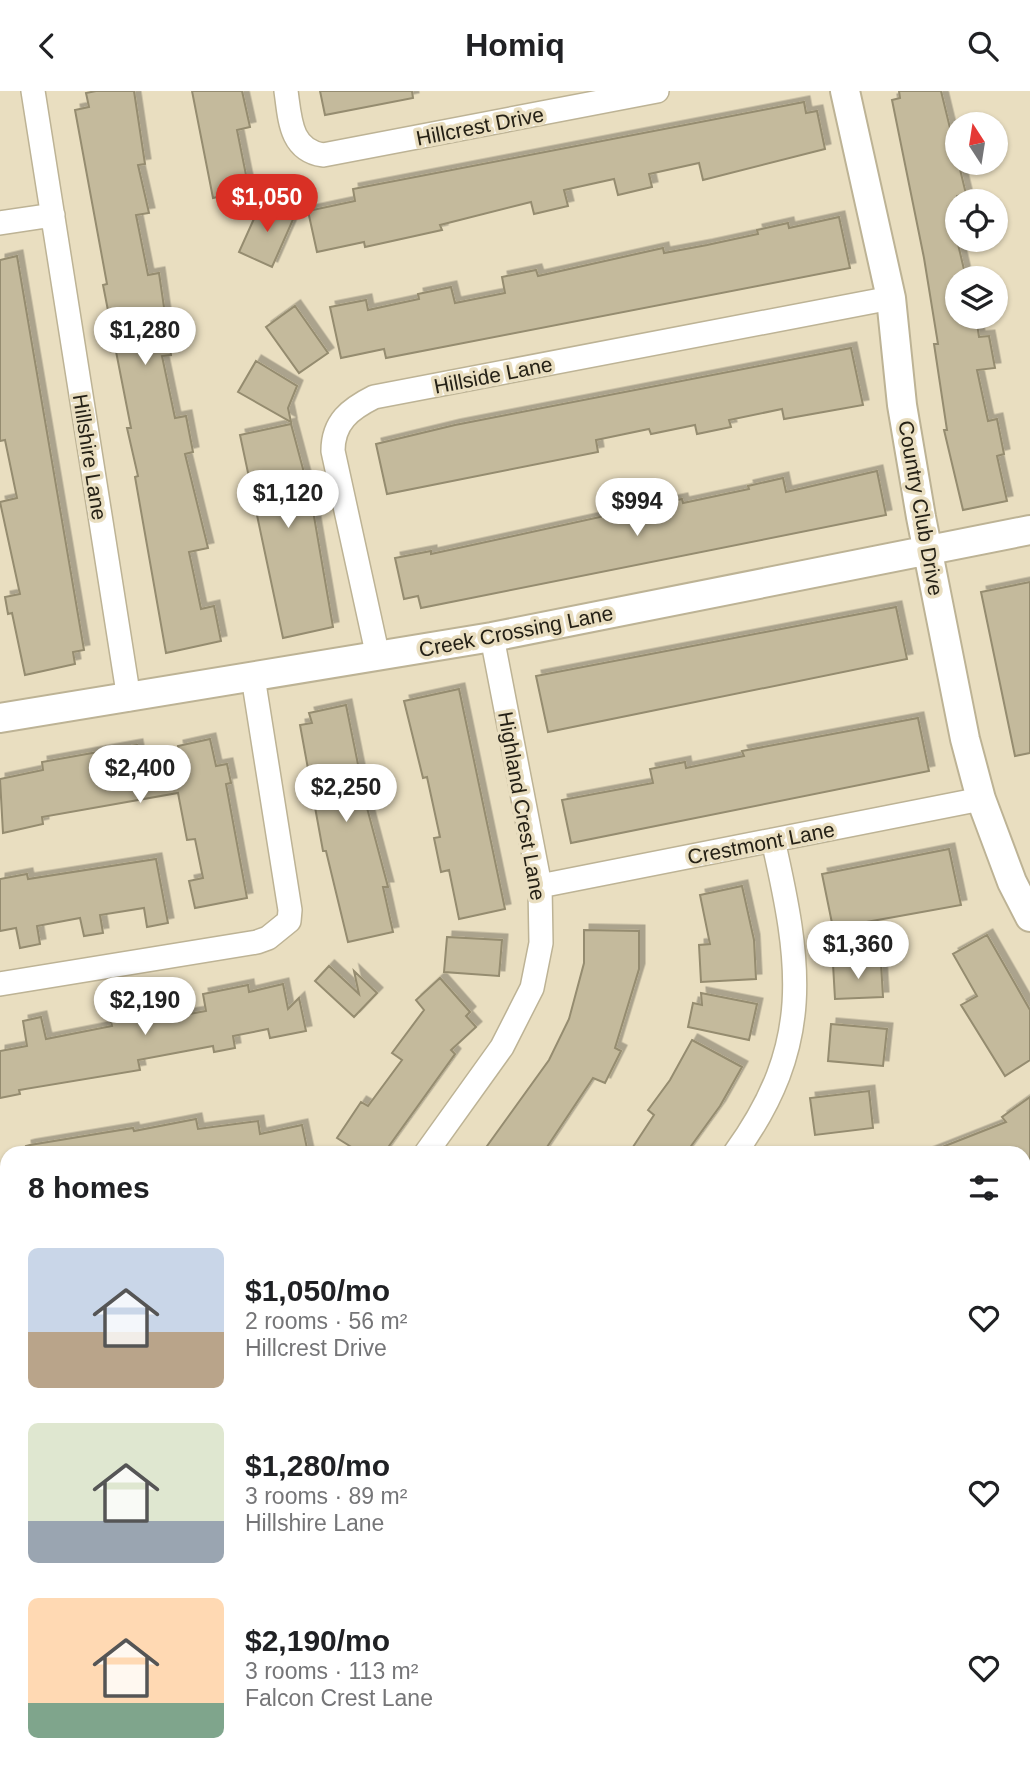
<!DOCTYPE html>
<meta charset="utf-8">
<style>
body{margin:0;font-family:Helvetica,sans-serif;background:#f6f6f6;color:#202124;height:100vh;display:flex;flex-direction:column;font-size:26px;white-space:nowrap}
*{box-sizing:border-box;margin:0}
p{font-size:23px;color:#757577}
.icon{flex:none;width:38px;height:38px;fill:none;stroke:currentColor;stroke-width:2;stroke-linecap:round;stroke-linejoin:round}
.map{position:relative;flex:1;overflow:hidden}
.side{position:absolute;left:0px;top:1055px;width:1031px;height:625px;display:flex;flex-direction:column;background:#fff;border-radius:21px 21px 0 0;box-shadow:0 2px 5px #0004}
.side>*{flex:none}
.needle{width:46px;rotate:348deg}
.controls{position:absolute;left:945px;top:21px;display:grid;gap:14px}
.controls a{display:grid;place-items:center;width:63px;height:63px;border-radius:50%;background:#fff;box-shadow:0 2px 5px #0004;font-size:35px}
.price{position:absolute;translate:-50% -60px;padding:0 16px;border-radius:24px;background:#fff;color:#222;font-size:23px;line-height:46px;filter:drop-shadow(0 2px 4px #0008)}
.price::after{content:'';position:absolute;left:50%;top:42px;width:21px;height:16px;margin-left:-10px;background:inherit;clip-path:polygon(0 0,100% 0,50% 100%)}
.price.current{background:#d93025;color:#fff}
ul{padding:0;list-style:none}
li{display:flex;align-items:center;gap:21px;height:175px;padding:0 28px}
li span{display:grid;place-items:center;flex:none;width:196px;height:140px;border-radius:10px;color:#555}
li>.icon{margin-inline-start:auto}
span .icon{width:84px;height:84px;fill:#fffc;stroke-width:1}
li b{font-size:30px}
h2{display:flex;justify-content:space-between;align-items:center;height:84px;padding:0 28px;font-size:30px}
header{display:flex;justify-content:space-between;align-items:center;height:91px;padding:0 28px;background:#fff;font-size:32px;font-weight:700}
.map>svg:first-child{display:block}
.building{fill:#c4ba9c;stroke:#958c6f;stroke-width:2;filter:url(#shadow)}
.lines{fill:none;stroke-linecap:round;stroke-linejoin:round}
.minor-casing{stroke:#bdb395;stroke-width:26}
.tertiary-casing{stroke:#bdb395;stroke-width:32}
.minor{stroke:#fff;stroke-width:23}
.tertiary{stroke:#fff;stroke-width:28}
.labels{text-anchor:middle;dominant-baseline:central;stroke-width:7;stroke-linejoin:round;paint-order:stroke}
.street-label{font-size:21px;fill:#252116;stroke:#e9dec0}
</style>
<header><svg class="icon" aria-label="back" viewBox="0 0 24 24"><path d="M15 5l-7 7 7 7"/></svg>Homiq<svg class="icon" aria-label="search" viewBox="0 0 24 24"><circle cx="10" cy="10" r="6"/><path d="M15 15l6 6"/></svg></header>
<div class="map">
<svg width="1030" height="1679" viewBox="0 0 1030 1679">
<defs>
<filter id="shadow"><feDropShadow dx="5.5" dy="-5.5" stdDeviation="0" flood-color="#0004"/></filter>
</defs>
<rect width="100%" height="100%" fill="#e9dec0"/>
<path class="building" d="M 96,0 L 134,0 L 145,73 L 138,74 L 149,122 L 136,124 L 148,184 L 159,182 L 171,264 L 162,265 L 175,327 L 186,325 L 193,361 L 185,363 L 208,457 L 189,461 L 201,518 L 214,515 L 221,550 L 166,562 L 135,386 L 138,385 L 127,337 L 131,337 L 103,194 L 107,193 L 75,19 L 89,16 L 86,2 Z
M 192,0 L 242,0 L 250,36 L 237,39 L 249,99 L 213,107 Z
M 320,0 L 412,0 L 413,7 L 325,24 Z
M 899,0 L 941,0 L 966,103 L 957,105 L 957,149 L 966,187 L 957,187 L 957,226 L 976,226 L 979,246 L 989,245 L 995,277 L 977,279 L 988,330 L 997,328 L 1004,363 L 997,365 L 1007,410 L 963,419 L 944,339 L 947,339 L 934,253 L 938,253 L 924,167 L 892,9 L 900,7 Z
M 804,11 L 806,22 L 817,20 L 825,58 L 703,89 L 699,72 L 649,83 L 652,96 L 618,104 L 614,88 L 564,99 L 568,115 L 534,123 L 531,111 L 440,134 L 442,139 L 365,156 L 364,151 L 317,161 L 308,120 L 355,110 L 353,98 Z
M 262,110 L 295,124 L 272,176 L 239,161 Z
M 839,126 L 850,177 L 386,267 L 384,258 L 341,267 L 330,216 L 366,209 L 368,219 L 419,208 L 418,203 L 451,196 L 455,212 L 505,202 L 502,186 L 536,179 L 538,185 L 663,157 L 664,162 L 707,154 L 758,143 L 757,139 L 788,132 L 789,137 Z
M 17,165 L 84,559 L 73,561 L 75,573 L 25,584 L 12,522 L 8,523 L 5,506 L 20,503 L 0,411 L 17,407 L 5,349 L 0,350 L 0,169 Z
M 295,215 L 328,262 L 299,282 L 266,236 Z
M 851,257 L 863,314 L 784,328 L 782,318 L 729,329 L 731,336 L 697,343 L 695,334 L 651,343 L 649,338 L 596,349 L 598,361 L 387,403 L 376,353 L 455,334 Z
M 256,270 L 297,295 L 288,317 L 291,331 L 238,301 Z
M 291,333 L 311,408 L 333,536 L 283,547 L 240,344 Z
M 877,380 L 886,424 L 421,517 L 418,505 L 404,508 L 395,467 L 431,460 L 431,463 L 682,408 L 683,412 L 749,398 L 748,395 L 783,387 L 786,401 Z
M 1030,491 L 1030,662 L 1015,665 L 981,501 Z
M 896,516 L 907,568 L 548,641 L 536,585 Z
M 459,598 L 505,818 L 459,828 L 449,779 L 441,781 L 434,747 L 440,746 L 427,686 L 423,687 L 404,610 Z
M 346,614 L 366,713 L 388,796 L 383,796 L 393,841 L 348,851 L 326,760 L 323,760 L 300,634 L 312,632 L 309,622 Z
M 918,627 L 929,680 L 571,752 L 562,709 L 653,692 L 650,678 L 685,671 L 686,677 L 744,665 L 742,660 Z
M 210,648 L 216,675 L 227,673 L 231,692 L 226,693 L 247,807 L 195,817 L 189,790 L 203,787 L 195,748 L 187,749 L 178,702 L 42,726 L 43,733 L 3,742 L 0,688 L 43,679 L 42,671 L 137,654 L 142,685 L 182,676 L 178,655 Z
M 949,758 L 961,814 L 833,837 L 822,783 Z
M 156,768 L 168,832 L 147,836 L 144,817 L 100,824 L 103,842 L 84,845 L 80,827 L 37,835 L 40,853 L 20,857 L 16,837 L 0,840 L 0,788 L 27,783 L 28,788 Z
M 742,795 L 754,849 L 756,888 L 701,891 L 699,854 L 710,853 L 700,804 Z
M 584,839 L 639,840 L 639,878 L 615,957 L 621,960 L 605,992 L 593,987 L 543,1062 L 482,1062 L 549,969 L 569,928 L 584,872 Z
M 987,844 L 1030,919 L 1030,969 L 1005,985 L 961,914 L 977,905 L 953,863 Z
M 447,846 L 502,849 L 499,885 L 444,881 Z
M 881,872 L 883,906 L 835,908 L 833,873 Z
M 329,875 L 359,903 L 354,880 L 377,902 L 354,926 L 315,890 Z
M 440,887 L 470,921 L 466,925 L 476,936 L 451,959 L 455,963 L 384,1062 L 361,1062 L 337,1047 L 361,1011 L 368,1015 L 402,969 L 392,962 L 424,919 L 416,909 Z
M 283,893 L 288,918 L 299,907 L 306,940 L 270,947 L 268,938 L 233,945 L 235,957 L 214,961 L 213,955 L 138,969 L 140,979 L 19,999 L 20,1003 L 0,1007 L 0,960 L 27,955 L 23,930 L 41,926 L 46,948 L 112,935 L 108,916 L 164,909 L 167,927 L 206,920 L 203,903 L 248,894 L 249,901 Z
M 701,902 L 757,913 L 749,949 L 688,936 L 693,912 L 702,914 Z
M 831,933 L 887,938 L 883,975 L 828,970 Z
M 692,949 L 742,976 L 720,1015 L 686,1062 L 629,1062 L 654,1024 L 648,1019 L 670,989 Z
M 869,1000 L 873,1037 L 815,1044 L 810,1007 Z
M 1030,1006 L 1030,1078 L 1024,1069 L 1024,1062 L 927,1062 L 1006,1031 L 1002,1026 Z
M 196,1028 L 198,1038 L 258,1030 L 260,1043 L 302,1034 L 308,1062 L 27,1062 L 26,1055 L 30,1054 L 133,1037 L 134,1040 Z"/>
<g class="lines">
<defs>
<path id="minor" d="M 33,0 L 129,608
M 286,0 C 290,28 290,59 323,64 L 657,0
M 0,132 L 53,124
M 378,566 L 333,360 C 333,331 350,318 374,306 L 891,207
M 540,795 L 981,708
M 0,893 L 257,851 L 268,847 L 289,830 L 290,819 L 253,586
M 426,1062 L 502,956 L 532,897 L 541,852 L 540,795 L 492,546
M 735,1062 C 814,953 801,873 773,749
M 1024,1127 L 1030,1124
M 0,1156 L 7,1155
M 1024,1386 L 1030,1384
M 0,1626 L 7,1625
M 1024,1653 L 1030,1650
M 432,1673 L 433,1679
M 917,1679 L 954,1673"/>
<path id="tertiary" d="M 845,0 L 891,207 L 902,314 L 921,426 L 965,648 L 981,708 L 1012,791 L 1030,826
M 0,627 L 492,546 L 1030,439"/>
</defs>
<use href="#minor" class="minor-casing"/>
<use href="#tertiary" class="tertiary-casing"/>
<use href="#minor" class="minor"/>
<use href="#tertiary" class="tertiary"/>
</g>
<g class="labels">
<g class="street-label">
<text transform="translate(480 35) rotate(-11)">Hillcrest Drive</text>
<text transform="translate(493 284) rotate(-11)">Hillside Lane</text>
<text transform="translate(90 366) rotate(81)">Hillshire Lane</text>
<text transform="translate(921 417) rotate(80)">Country Club Drive</text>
<text transform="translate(516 540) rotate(-11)">Creek Crossing Lane</text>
<text transform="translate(522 715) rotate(80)">Highland Crest Lane</text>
<text transform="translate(761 752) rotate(-11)">Crestmont Lane</text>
</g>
</g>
</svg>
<div class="controls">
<a><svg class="needle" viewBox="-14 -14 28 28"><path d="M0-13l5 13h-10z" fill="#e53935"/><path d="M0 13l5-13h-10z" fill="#757577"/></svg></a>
<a><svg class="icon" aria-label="locate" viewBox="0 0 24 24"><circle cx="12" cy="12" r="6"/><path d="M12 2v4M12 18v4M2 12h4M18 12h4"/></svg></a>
<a><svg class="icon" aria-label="layers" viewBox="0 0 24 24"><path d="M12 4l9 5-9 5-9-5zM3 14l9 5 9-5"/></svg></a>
</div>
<b class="price current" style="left:267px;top:143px">$1,050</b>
<b class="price" style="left:145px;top:276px">$1,280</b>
<b class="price" style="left:288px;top:439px">$1,120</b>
<b class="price" style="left:637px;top:447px">$994</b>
<b class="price" style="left:140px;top:714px">$2,400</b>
<b class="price" style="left:346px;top:733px">$2,250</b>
<b class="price" style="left:858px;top:890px">$1,360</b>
<b class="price" style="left:145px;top:946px">$2,190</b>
<section class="side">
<h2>8 homes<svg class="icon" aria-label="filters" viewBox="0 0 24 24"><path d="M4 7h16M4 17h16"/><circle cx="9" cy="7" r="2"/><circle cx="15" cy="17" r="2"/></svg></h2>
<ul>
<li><span style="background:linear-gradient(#c9d6e8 60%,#b9a48a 0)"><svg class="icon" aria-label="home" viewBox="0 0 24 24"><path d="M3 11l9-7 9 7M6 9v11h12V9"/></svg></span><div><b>$1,050/mo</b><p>2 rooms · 56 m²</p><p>Hillcrest Drive</p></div><svg class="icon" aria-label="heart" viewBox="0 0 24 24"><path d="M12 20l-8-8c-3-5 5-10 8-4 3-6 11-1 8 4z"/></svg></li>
<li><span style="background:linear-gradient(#dfe7d0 70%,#9aa5b1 0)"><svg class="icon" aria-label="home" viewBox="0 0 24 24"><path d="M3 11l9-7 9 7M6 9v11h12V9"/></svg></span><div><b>$1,280/mo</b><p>3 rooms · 89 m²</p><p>Hillshire Lane</p></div><svg class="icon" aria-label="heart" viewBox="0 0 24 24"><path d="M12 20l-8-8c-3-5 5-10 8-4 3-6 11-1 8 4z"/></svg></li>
<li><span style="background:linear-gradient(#ffd9b3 75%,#7fa58c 0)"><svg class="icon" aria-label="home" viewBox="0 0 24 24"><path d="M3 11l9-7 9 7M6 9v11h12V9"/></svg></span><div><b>$2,190/mo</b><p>3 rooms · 113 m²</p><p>Falcon Crest Lane</p></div><svg class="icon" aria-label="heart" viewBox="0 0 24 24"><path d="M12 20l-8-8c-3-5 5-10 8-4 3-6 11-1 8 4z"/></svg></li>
</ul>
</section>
</div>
